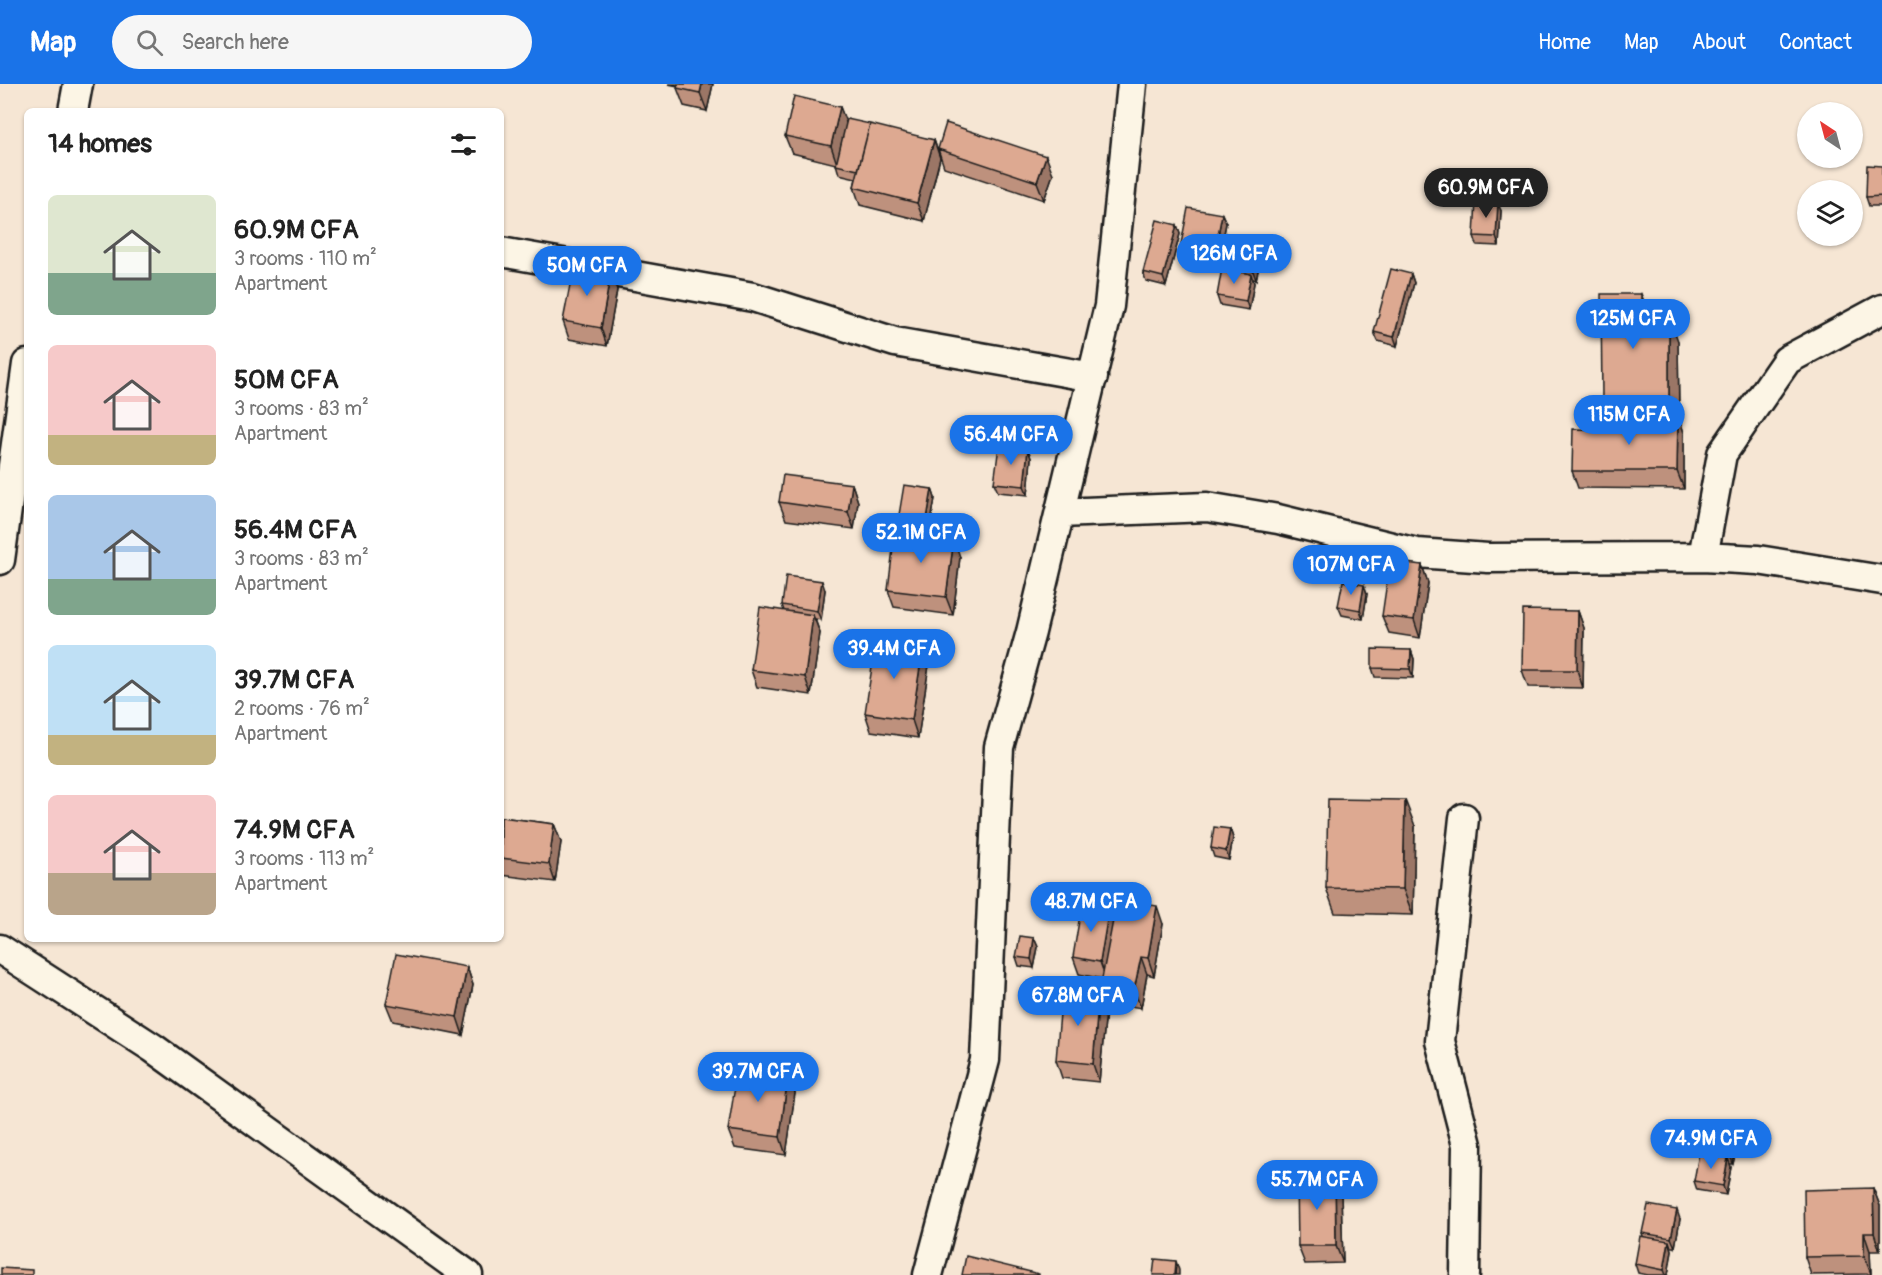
<!DOCTYPE html>
<meta charset="utf-8">
<style>
body{margin:0;font-family:Pangolin,sans-serif;background:#f6f6f6;color:#222;height:100vh;display:flex;flex-direction:column;font-size:22px;white-space:nowrap}
*{box-sizing:border-box;margin:0}
p{font-size:20px;color:#767676}
.icon{flex:none;width:33px;height:33px;fill:none;stroke:currentColor;stroke-width:2;stroke-linecap:round;stroke-linejoin:round}
.map{position:relative;flex:1;overflow:hidden}
.drawer{position:absolute;left:24px;top:24px;width:480px;height:834px;display:flex;flex-direction:column;background:#fff;border-radius:9px;box-shadow:0 2px 4px #0004}
.drawer>*{flex:none}
.needle{width:39px;rotate:324deg}
.controls{position:absolute;left:1797px;top:18px;display:grid;gap:12px}
.controls a{display:grid;place-items:center;width:66px;height:66px;border-radius:50%;background:#fff;box-shadow:0 2px 4px #0004;font-size:30px}
.price{position:absolute;translate:-50% -51px;padding:0 14px;border-radius:21px;background:#1a73e8;color:#fff;font-size:20px;line-height:39px;filter:drop-shadow(0 2px 3px #0008)}
.price::after{content:'';position:absolute;left:50%;top:36px;width:18px;height:14px;margin-left:-9px;background:inherit;clip-path:polygon(0 0,100% 0,50% 100%)}
.price.current{background:#222;color:#fff}
ul{padding:0;list-style:none}
li{display:flex;align-items:center;gap:18px;height:150px;padding:0 24px}
li span{display:grid;place-items:center;flex:none;width:168px;height:120px;border-radius:9px;color:#555}
li>.icon{margin-inline-start:auto}
span .icon{width:72px;height:72px;fill:#fffc;stroke-width:1}
li b{font-size:26px}
h2{display:flex;justify-content:space-between;align-items:center;height:72px;padding:0 24px;font-size:26px}
header{display:flex;align-items:center;gap:36px;box-sizing:border-box;height:84px;padding:0 30px;background:#1a73e8;color:#fff}
header strong{font-size:28px}
nav{display:flex;gap:33px;margin-inline-start:auto;font-size:21px}
.search{width:420px;height:54px;background:#f6f6f6;display:flex;align-items:center;gap:15px;box-sizing:border-box;padding:0 21px;border-radius:33px;color:#767676;font-size:22px}
.map>svg:first-child{display:block}
.lines{fill:none;stroke-linecap:round;stroke-linejoin:round}
.minor-casing{stroke:#1c1c1c;stroke-width:33}
.minor{stroke:#fcf5e5;stroke-width:28}
.wall{fill:#be917d;stroke:#1c1c1c;stroke-width:1.5}
.shaded-wall{fill:#9b7666;stroke:#1c1c1c;stroke-width:1.5}
.building{fill:#dda991;stroke:#1c1c1c;stroke-width:1.5}
</style>
<header>
<strong>Map</strong>
<div class="search"><svg class="icon" aria-label="search" viewBox="0 0 24 24"><circle cx="10" cy="10" r="6"/><path d="M15 15l6 6"/></svg>Search here</div>
<nav><a>Home</a><a>Map</a><a>About</a><a>Contact</a></nav>
</header>
<div class="map">
<svg width="1882" height="1191" viewBox="0 0 1882 1191">
<rect width="100%" height="100%" fill="#f6e6d4"/>
<filter id="ink" filterUnits="userSpaceOnUse"><feTurbulence type="fractalNoise" baseFrequency=".0167" numOctaves="2"/><feDisplacementMap in="SourceGraphic" scale="12" xChannelSelector="R" yChannelSelector="G"/><feConvolveMatrix kernelMatrix="1 2 1 2 8 2 1 2 1" color-interpolation-filters="sRGB"/></filter>
<g filter="url(#ink)">
<g class="lines">
<defs>
<path id="minor" d="M 73,27 L 78,0
M 501,168 L 753,213 L 895,258 L 1093,293
M 1060,429 L 1207,423 L 1278,435 L 1417,469 L 1488,474 L 1703,473 L 1758,476 L 1882,496
M 1703,473 L 1722,370 L 1787,276 L 1882,225
M 0,476 L 27,280
M 1464,734 L 1440,957 L 1467,1061 L 1465,1191
M 0,865 L 153,964 L 468,1191
M 928,1191 L 985,976 L 999,663 L 1031,548 L 1109,222 L 1132,0"/>
</defs>
<use href="#minor" class="minor-casing"/>
<use href="#minor" class="minor"/>
</g>
<path class="wall" d="M 668,0 L 713,0 L 707,27 L 684,22 L 677,4 L 678,2 Z
M 840,23 L 846,39 L 934,56 L 940,74 L 924,137 L 860,121 L 854,103 L 856,94 L 839,90 L 836,80 L 792,69 L 785,52 Z
M 938,65 L 1053,90 L 1044,116 L 944,83 Z
M 1882,82 L 1882,122 L 1869,122 L 1866,113 Z
M 1501,127 L 1499,162 L 1477,161 L 1474,152 Z
M 1222,130 L 1226,139 L 1219,176 L 1184,169 L 1181,160 Z
M 1177,141 L 1180,150 L 1166,202 L 1146,197 L 1143,188 Z
M 1262,168 L 1256,196 L 1253,195 L 1254,199 L 1249,226 L 1220,221 L 1217,212 L 1226,185 L 1224,181 Z
M 1411,190 L 1414,199 L 1397,262 L 1378,257 L 1374,248 Z
M 617,206 L 607,262 L 569,255 L 563,237 Z
M 1641,210 L 1649,232 L 1678,257 L 1679,333 L 1684,349 L 1684,405 L 1578,404 L 1572,387 L 1622,346 L 1622,341 L 1611,341 L 1602,315 Z
M 1028,365 L 1031,374 L 1028,411 L 998,408 L 994,399 Z
M 852,400 L 858,418 L 854,445 L 786,436 L 779,418 Z
M 932,405 L 935,414 L 930,444 L 902,440 L 899,431 Z
M 960,473 L 953,531 L 894,523 L 888,506 Z
M 1422,481 L 1428,499 L 1420,554 L 1389,549 L 1382,532 Z
M 825,506 L 821,536 L 815,535 L 820,549 L 811,611 L 757,603 L 751,586 L 784,527 L 782,521 Z
M 1367,510 L 1363,535 L 1342,531 L 1338,522 Z
M 1578,527 L 1584,544 L 1583,604 L 1528,603 L 1522,586 Z
M 1411,566 L 1414,575 L 1413,594 L 1375,593 L 1372,584 Z
M 929,581 L 918,654 L 871,647 L 865,629 Z
M 501,733 L 554,740 L 561,758 L 555,798 L 501,791 Z
M 1415,742 L 1413,831 L 1335,829 L 1326,804 Z
M 1230,745 L 1233,754 L 1229,776 L 1214,773 L 1211,764 Z
M 1109,824 L 1114,835 L 1163,840 L 1154,892 L 1147,890 L 1141,924 L 1108,918 L 1101,900 L 1103,895 L 1079,890 L 1073,873 Z
M 1034,854 L 1038,863 L 1034,884 L 1019,882 L 1016,873 Z
M 467,883 L 473,901 L 463,951 L 393,937 L 386,920 Z
M 1099,909 L 1106,927 L 1099,998 L 1062,994 L 1056,976 Z
M 788,991 L 795,1009 L 786,1071 L 735,1064 L 728,1046 Z
M 1736,1043 L 1739,1052 L 1733,1080 L 1730,1080 L 1731,1083 L 1726,1111 L 1697,1106 L 1694,1097 L 1702,1070 L 1701,1066 Z
M 1335,1092 L 1341,1110 L 1343,1179 L 1305,1180 L 1298,1162 Z
M 1873,1104 L 1880,1122 L 1880,1167 L 1870,1167 L 1871,1190 L 1811,1191 L 1805,1173 Z
M 1680,1135 L 1675,1163 L 1671,1163 L 1672,1166 L 1668,1191 L 1648,1191 L 1638,1189 L 1635,1180 L 1643,1152 L 1642,1149 Z"/>
<path class="shaded-wall" d="M 702,0 L 713,0 L 707,27 L 700,9 Z
M 840,23 L 847,41 L 837,80 L 831,62 Z
M 934,56 L 940,74 L 924,137 L 917,119 Z
M 1046,72 L 1053,90 L 1044,116 L 1037,98 Z
M 1498,118 L 1501,127 L 1499,162 L 1496,153 Z
M 1222,130 L 1226,139 L 1219,176 L 1215,167 Z
M 1177,141 L 1180,150 L 1166,202 L 1163,193 Z
M 1258,159 L 1262,168 L 1256,196 L 1253,187 Z
M 611,188 L 617,206 L 607,262 L 601,244 Z
M 1251,190 L 1254,199 L 1249,226 L 1246,217 Z
M 1411,190 L 1414,199 L 1397,262 L 1394,253 Z
M 1641,210 L 1651,235 L 1641,232 Z
M 1669,232 L 1678,257 L 1679,333 L 1684,349 L 1684,405 L 1677,387 L 1678,338 L 1669,315 Z
M 1028,365 L 1031,374 L 1028,411 L 1024,402 Z
M 852,400 L 858,418 L 854,445 L 848,428 Z
M 932,405 L 935,414 L 930,444 L 927,435 Z
M 954,455 L 960,473 L 953,531 L 946,513 Z
M 1422,481 L 1428,499 L 1420,554 L 1414,536 Z
M 822,497 L 825,506 L 821,536 L 817,527 Z
M 1364,501 L 1367,510 L 1363,535 L 1360,526 Z
M 1578,527 L 1584,544 L 1583,604 L 1577,586 Z
M 813,531 L 820,549 L 811,611 L 805,593 Z
M 923,563 L 929,581 L 918,654 L 912,636 Z
M 1411,566 L 1414,575 L 1413,594 L 1410,585 Z
M 1405,716 L 1415,742 L 1413,831 L 1403,805 Z
M 554,740 L 561,758 L 555,798 L 549,780 Z
M 1230,745 L 1233,754 L 1229,776 L 1226,767 Z
M 1157,822 L 1163,840 L 1154,892 L 1148,874 Z
M 1109,824 L 1116,842 L 1106,895 L 1100,878 Z
M 1034,854 L 1038,863 L 1034,884 L 1031,875 Z
M 1141,873 L 1147,890 L 1141,924 L 1134,906 Z
M 467,883 L 473,901 L 463,951 L 457,933 Z
M 1099,909 L 1106,927 L 1099,998 L 1093,980 Z
M 788,991 L 795,1009 L 786,1071 L 780,1053 Z
M 1736,1043 L 1739,1052 L 1733,1080 L 1730,1071 Z
M 1728,1074 L 1731,1083 L 1726,1111 L 1723,1102 Z
M 1335,1092 L 1341,1110 L 1343,1179 L 1336,1162 Z
M 1873,1104 L 1880,1122 L 1880,1167 L 1874,1149 Z
M 1677,1126 L 1680,1135 L 1675,1163 L 1671,1154 Z
M 1864,1149 L 1870,1167 L 1871,1190 L 1864,1172 Z
M 1669,1157 L 1672,1166 L 1668,1191 L 1666,1191 L 1664,1186 Z
M 1176,1177 L 1179,1186 L 1179,1191 L 1175,1191 Z"/>
<path class="building" d="M 678,0 L 702,0 L 700,9 L 677,4 Z
M 794,12 L 840,23 L 831,62 L 785,52 Z
M 847,35 L 870,40 L 858,86 L 836,81 Z
M 946,39 L 1046,72 L 1037,98 L 938,65 Z
M 870,40 L 934,56 L 917,119 L 854,103 Z
M 1867,81 L 1882,82 L 1882,112 L 1866,113 Z
M 1476,117 L 1498,118 L 1496,153 L 1474,152 Z
M 1188,124 L 1222,130 L 1215,167 L 1181,160 Z
M 1157,136 L 1177,141 L 1163,193 L 1143,188 Z
M 1230,153 L 1258,159 L 1253,187 L 1224,181 Z
M 574,181 L 611,188 L 601,244 L 563,237 Z
M 1222,184 L 1251,190 L 1246,217 L 1217,212 Z
M 1391,185 L 1411,190 L 1394,253 L 1374,248 Z
M 1601,210 L 1641,210 L 1641,232 L 1669,232 L 1669,315 L 1602,315 Z
M 1622,332 L 1678,332 L 1677,387 L 1572,387 L 1573,345 L 1622,346 Z
M 999,362 L 1028,365 L 1024,402 L 994,399 Z
M 783,391 L 852,400 L 848,428 L 779,418 Z
M 904,401 L 932,405 L 927,435 L 899,431 Z
M 895,448 L 954,455 L 946,513 L 888,506 Z
M 1390,477 L 1422,481 L 1414,536 L 1382,532 Z
M 786,492 L 822,497 L 817,527 L 782,521 Z
M 1343,497 L 1364,501 L 1360,526 L 1338,522 Z
M 760,523 L 813,531 L 805,593 L 751,586 Z
M 1523,526 L 1578,527 L 1577,586 L 1522,586 Z
M 876,557 L 923,563 L 912,636 L 865,629 Z
M 1372,565 L 1411,566 L 1410,585 L 1372,584 Z
M 1328,715 L 1405,716 L 1403,805 L 1326,804 Z
M 501,733 L 554,740 L 549,780 L 501,774 Z
M 1214,743 L 1230,745 L 1226,767 L 1211,764 Z
M 1117,815 L 1157,822 L 1148,874 L 1141,873 L 1134,906 L 1101,900 Z
M 1082,819 L 1109,824 L 1100,878 L 1073,873 Z
M 1020,852 L 1034,854 L 1031,875 L 1016,873 Z
M 396,870 L 467,883 L 457,933 L 386,920 Z
M 1062,906 L 1099,909 L 1093,980 L 1056,976 Z
M 738,984 L 788,991 L 780,1053 L 728,1046 Z
M 1706,1038 L 1736,1043 L 1730,1071 L 1701,1066 Z
M 1699,1069 L 1728,1074 L 1723,1102 L 1694,1097 Z
M 1335,1092 L 1336,1162 L 1298,1162 L 1297,1093 Z
M 1873,1104 L 1874,1149 L 1864,1149 L 1864,1172 L 1805,1173 L 1804,1106 Z
M 1648,1121 L 1677,1126 L 1671,1154 L 1642,1149 Z
M 1640,1152 L 1669,1157 L 1664,1186 L 1635,1180 Z
M 966,1172 L 1039,1190 L 1039,1191 L 962,1191 Z
M 1155,1175 L 1176,1177 L 1175,1191 L 1153,1191 Z
M 1,1184 L 32,1186 L 32,1191 L 1,1191 Z"/>
</g>
</svg>
<div class="controls">
<a><svg class="needle" viewBox="-14 -14 28 28"><path d="M0-13l5 13h-10z" fill="#e53935"/><path d="M0 13l5-13h-10z" fill="#767676"/></svg></a>
<a><svg class="icon" aria-label="layers" viewBox="0 0 24 24"><path d="M12 4l9 5-9 5-9-5zM3 14l9 5 9-5"/></svg></a>
</div>
<b class="price current" style="left:1486px;top:135px">60.9M CFA</b>
<b class="price" style="left:1234px;top:201px">126M CFA</b>
<b class="price" style="left:587px;top:213px">50M CFA</b>
<b class="price" style="left:1633px;top:266px">125M CFA</b>
<b class="price" style="left:1629px;top:362px">115M CFA</b>
<b class="price" style="left:1011px;top:382px">56.4M CFA</b>
<b class="price" style="left:921px;top:480px">52.1M CFA</b>
<b class="price" style="left:1351px;top:512px">107M CFA</b>
<b class="price" style="left:894px;top:596px">39.4M CFA</b>
<b class="price" style="left:1091px;top:849px">48.7M CFA</b>
<b class="price" style="left:1078px;top:943px">67.8M CFA</b>
<b class="price" style="left:758px;top:1019px">39.7M CFA</b>
<b class="price" style="left:1711px;top:1086px">74.9M CFA</b>
<b class="price" style="left:1317px;top:1127px">55.7M CFA</b>
<section class="drawer">
<h2>14 homes<svg class="icon" aria-label="filters" viewBox="0 0 24 24"><path d="M4 7h16M4 17h16"/><circle cx="9" cy="7" r="2"/><circle cx="15" cy="17" r="2"/></svg></h2>
<ul>
<li><span style="background:linear-gradient(#dfe7d0 65%,#7fa58c 0)"><svg class="icon" aria-label="home" viewBox="0 0 24 24"><path d="M3 11l9-7 9 7M6 9v11h12V9"/></svg></span><div><b>60.9M CFA</b><p>3 rooms · 110 m²</p><p>Apartment</p></div></li>
<li><span style="background:linear-gradient(#f6c9c9 75%,#c2b280 0)"><svg class="icon" aria-label="home" viewBox="0 0 24 24"><path d="M3 11l9-7 9 7M6 9v11h12V9"/></svg></span><div><b>50M CFA</b><p>3 rooms · 83 m²</p><p>Apartment</p></div></li>
<li><span style="background:linear-gradient(#a9c7e8 70%,#7fa58c 0)"><svg class="icon" aria-label="home" viewBox="0 0 24 24"><path d="M3 11l9-7 9 7M6 9v11h12V9"/></svg></span><div><b>56.4M CFA</b><p>3 rooms · 83 m²</p><p>Apartment</p></div></li>
<li><span style="background:linear-gradient(#bfe0f5 75%,#c2b280 0)"><svg class="icon" aria-label="home" viewBox="0 0 24 24"><path d="M3 11l9-7 9 7M6 9v11h12V9"/></svg></span><div><b>39.7M CFA</b><p>2 rooms · 76 m²</p><p>Apartment</p></div></li>
<li><span style="background:linear-gradient(#f6c9c9 65%,#b9a48a 0)"><svg class="icon" aria-label="home" viewBox="0 0 24 24"><path d="M3 11l9-7 9 7M6 9v11h12V9"/></svg></span><div><b>74.9M CFA</b><p>3 rooms · 113 m²</p><p>Apartment</p></div></li>
</ul>
</section>
</div>
